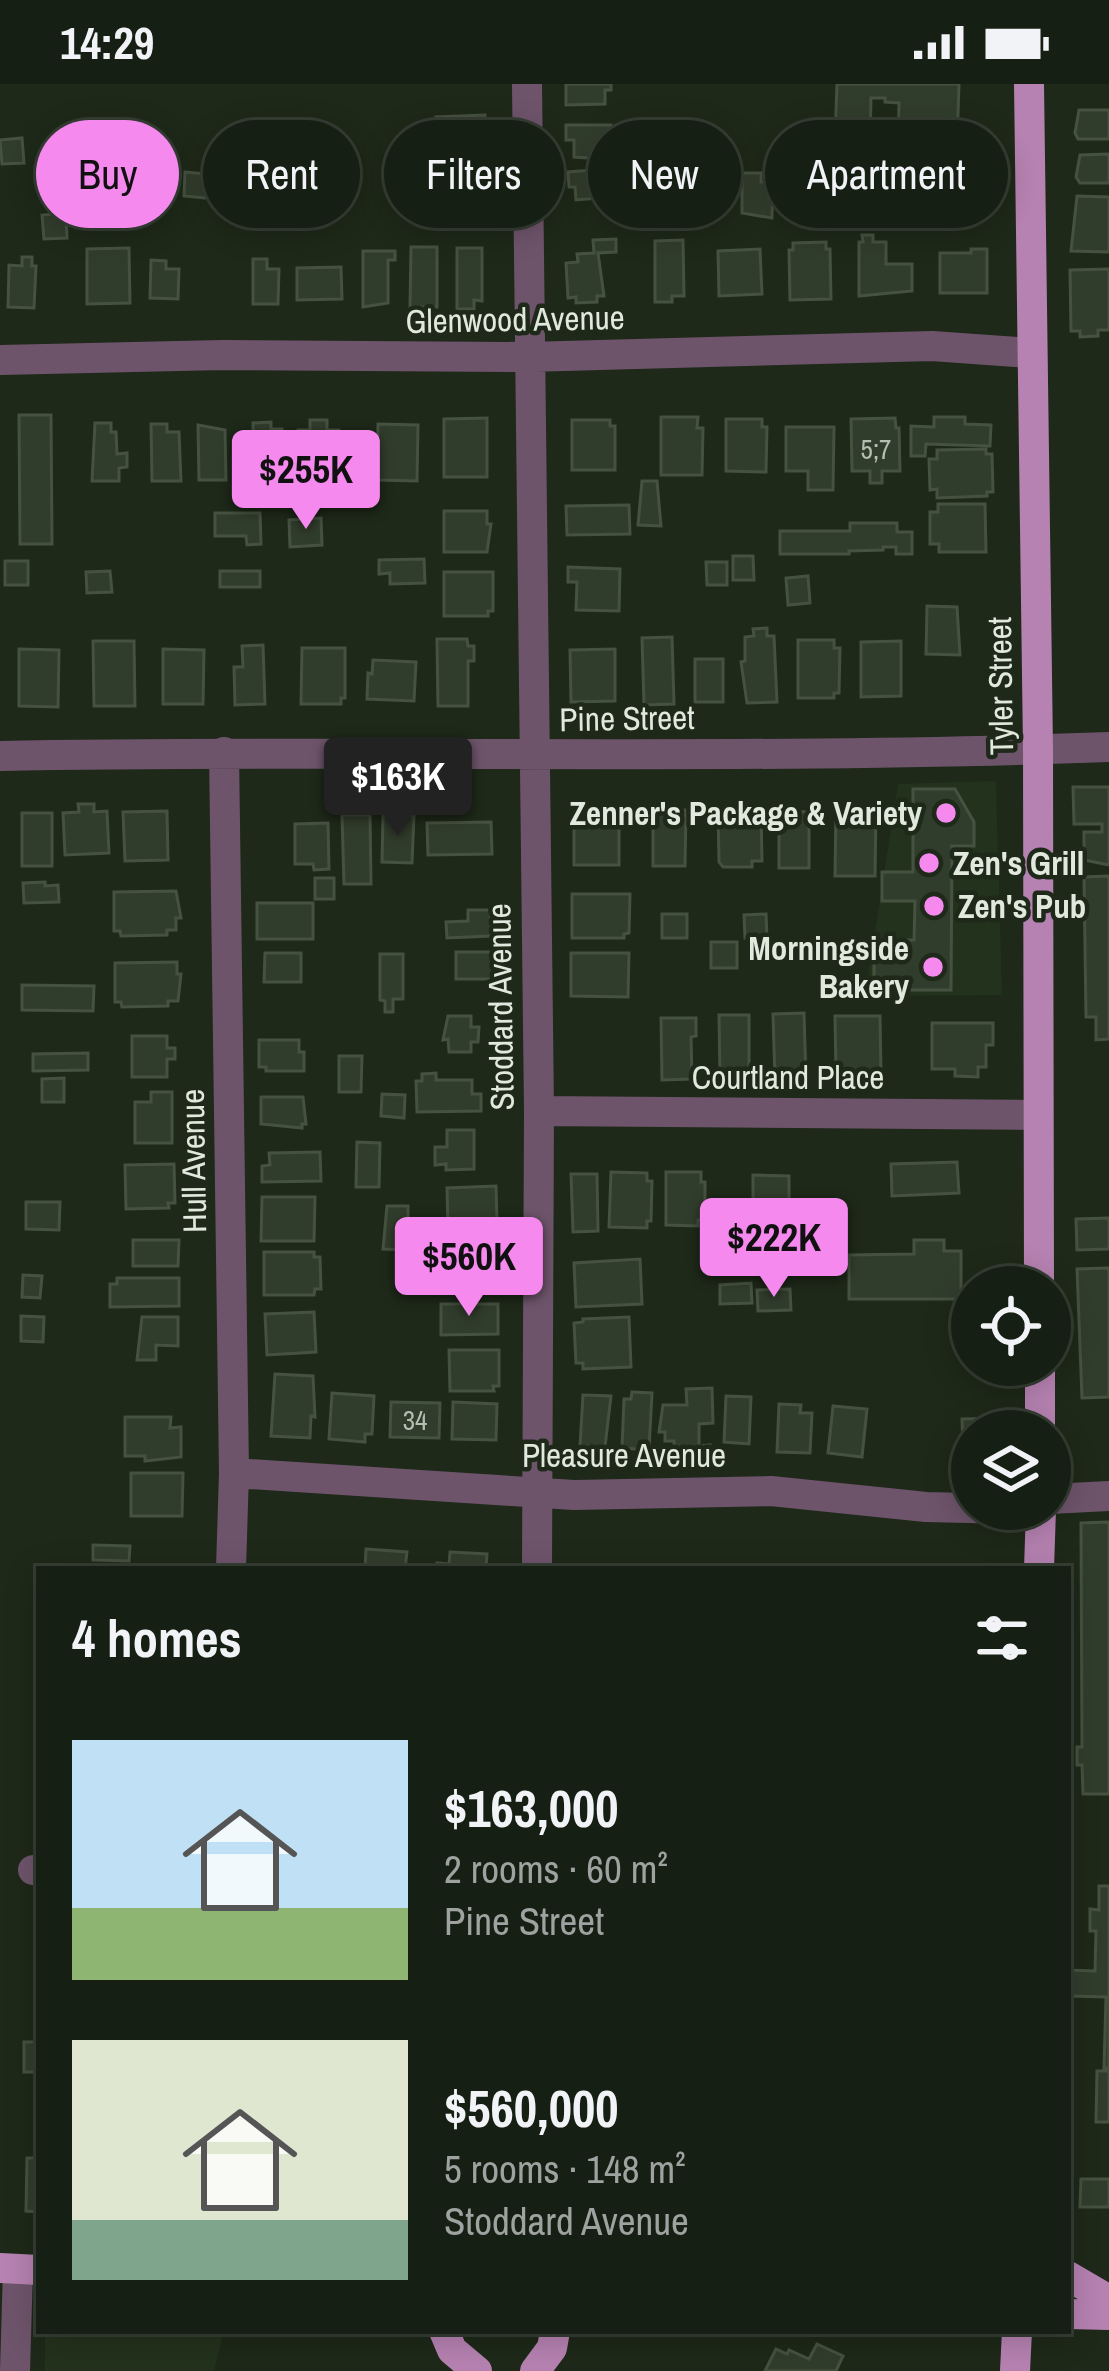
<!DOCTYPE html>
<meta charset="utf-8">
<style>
body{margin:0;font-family:"Archivo Narrow",sans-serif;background:#232c21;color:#f1f3f6;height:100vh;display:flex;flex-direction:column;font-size:45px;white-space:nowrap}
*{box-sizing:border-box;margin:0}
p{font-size:39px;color:#9ea2a0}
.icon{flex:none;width:66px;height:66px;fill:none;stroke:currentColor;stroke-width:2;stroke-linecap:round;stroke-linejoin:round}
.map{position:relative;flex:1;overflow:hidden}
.drawer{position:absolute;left:36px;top:1482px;width:1035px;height:768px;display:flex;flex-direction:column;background:#161f13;border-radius:0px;box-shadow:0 6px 30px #0003,0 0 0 3px #353d33}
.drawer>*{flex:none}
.banner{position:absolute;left:36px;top:36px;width:1038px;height:108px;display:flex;gap:24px}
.buttons{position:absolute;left:951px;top:1182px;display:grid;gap:24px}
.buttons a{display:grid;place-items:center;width:120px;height:120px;border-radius:50%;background:#161f13;box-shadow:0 6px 30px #0003,0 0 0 3px #353d33;font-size:60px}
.price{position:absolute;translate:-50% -102px;padding:0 27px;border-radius:12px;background:#f589ee;color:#111;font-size:39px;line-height:78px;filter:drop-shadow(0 3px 6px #0008)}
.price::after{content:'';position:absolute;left:50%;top:72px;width:36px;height:27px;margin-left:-18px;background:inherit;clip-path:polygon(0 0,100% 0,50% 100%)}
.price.current{background:#222;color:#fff}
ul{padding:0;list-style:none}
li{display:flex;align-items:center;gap:36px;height:300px;padding:0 36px}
li span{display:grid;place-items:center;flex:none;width:336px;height:240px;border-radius:0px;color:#555}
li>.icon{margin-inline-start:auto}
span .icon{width:144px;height:144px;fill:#fffc;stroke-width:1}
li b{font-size:51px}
h2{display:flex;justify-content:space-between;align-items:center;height:144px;padding:0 36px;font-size:51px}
.chip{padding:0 42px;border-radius:54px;background:#161f13;box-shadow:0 6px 30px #0003,0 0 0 3px #353d33;font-size:42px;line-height:108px}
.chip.current{background:#f589ee;color:#111}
.status{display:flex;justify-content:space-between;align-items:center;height:84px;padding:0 60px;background:#161f13;direction:ltr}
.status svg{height:33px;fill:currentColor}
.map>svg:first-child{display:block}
.built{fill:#23321c}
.building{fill:#313d2c;stroke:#465240;stroke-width:3}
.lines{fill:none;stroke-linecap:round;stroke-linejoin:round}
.minor{stroke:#6e546b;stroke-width:30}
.major{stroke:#b682b1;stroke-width:30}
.poi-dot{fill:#f589ee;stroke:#1e2919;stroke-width:4.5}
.labels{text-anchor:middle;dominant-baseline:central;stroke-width:9;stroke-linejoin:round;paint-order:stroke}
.number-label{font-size:27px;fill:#b5beb2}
.street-label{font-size:33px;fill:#e1e9de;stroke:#1e2919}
.poi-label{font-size:33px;font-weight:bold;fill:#e1e9de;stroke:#1e2919;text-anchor:end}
</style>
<div class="status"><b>14:29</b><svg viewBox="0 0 49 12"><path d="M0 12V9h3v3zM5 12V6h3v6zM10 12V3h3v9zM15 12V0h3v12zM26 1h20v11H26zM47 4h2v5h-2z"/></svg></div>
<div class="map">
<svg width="1109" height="2287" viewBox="0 0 1109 2287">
<rect width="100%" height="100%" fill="#1e2919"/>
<path class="built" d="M 996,697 L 1002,911 L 865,912 L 898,700 Z
M 45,2247 L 205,2247 L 223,2249 L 214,2287 L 45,2287 Z"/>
<path class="building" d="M 566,0 L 611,0 L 611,6 L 605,6 L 605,20 L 566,21 Z
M 837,0 L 959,0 L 957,61 L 898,60 L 899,19 L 885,18 L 885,14 L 871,14 L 870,56 L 835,55 Z
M 1079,26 L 1109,26 L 1109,55 L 1078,55 L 1075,49 Z
M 485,31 L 486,72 L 437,74 L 436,33 Z
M 566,41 L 611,41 L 611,63 L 631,63 L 631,77 L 574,73 L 574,56 L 566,56 Z
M 22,54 L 24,79 L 2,80 L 0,56 Z
M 1109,70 L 1109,99 L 1080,99 L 1076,93 L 1080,71 Z
M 730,79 L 731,102 L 708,104 L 706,80 Z
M 118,81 L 141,82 L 141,105 L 118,104 Z
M 605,85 L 606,93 L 611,92 L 613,113 L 576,116 L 575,103 L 569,103 L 568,88 Z
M 185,88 L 207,90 L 206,114 L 184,112 Z
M 486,88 L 487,113 L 433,116 L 431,90 Z
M 742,89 L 761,89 L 761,98 L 773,98 L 772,134 L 742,129 Z
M 958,89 L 958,95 L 974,95 L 974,103 L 988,102 L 989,128 L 976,129 L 976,134 L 957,135 L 957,129 L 931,130 L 929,98 L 941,98 L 941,90 Z
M 244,96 L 245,119 L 223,120 L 222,97 Z
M 634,109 L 655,109 L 655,133 L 634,133 Z
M 1077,112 L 1109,113 L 1109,168 L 1071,167 Z
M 66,129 L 67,154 L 44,155 L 42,131 Z
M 862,151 L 873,151 L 873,158 L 886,158 L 886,180 L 912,180 L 912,207 L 859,212 L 859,158 L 863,158 Z
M 616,155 L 616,168 L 598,169 L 604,212 L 597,212 L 597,218 L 576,219 L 576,213 L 568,214 L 566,179 L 578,178 L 577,170 L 594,169 L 593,156 Z
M 683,156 L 684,212 L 672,212 L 672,218 L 655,218 L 655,157 Z
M 826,158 L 826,165 L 830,165 L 831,215 L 790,216 L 789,166 L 793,166 L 793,159 Z
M 411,163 L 437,163 L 437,223 L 410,223 Z
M 129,164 L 130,219 L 87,220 L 87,165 Z
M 457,164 L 482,164 L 482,217 L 474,216 L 474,225 L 457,225 Z
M 760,165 L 762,210 L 719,212 L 718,167 Z
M 971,165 L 987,165 L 987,209 L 940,209 L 940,169 L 971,169 Z
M 363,167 L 395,167 L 395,176 L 388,176 L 388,219 L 363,223 Z
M 22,173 L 32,173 L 32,182 L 36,182 L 34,224 L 8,223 L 9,181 L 22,182 Z
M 253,175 L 267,175 L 267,185 L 279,185 L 278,220 L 253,220 Z
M 151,176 L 166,177 L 166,185 L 179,185 L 178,215 L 150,214 Z
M 341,183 L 342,215 L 297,216 L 297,184 Z
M 1109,185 L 1109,246 L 1098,246 L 1098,252 L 1080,253 L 1080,247 L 1071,247 L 1070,186 Z
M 19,331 L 51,331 L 52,460 L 20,460 Z
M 661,333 L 698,333 L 697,344 L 703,344 L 702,391 L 661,391 Z
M 934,333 L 965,333 L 965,340 L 991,341 L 990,362 L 926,360 L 925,372 L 911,372 L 911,342 L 934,343 Z
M 487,334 L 487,393 L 444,393 L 444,335 Z
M 895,334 L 896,344 L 899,344 L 900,387 L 882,387 L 882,399 L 870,399 L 870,387 L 852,387 L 851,335 Z
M 726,335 L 762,335 L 762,343 L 767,343 L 766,388 L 726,387 Z
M 310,336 L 327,336 L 327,346 L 339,346 L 339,397 L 298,397 L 298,346 L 310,346 Z
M 572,336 L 610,336 L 610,342 L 615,342 L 615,386 L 572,386 Z
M 271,338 L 271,345 L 282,345 L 283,379 L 278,380 L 279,394 L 254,394 L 253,339 Z
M 95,339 L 111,339 L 111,348 L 116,348 L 117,370 L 127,369 L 127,383 L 119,384 L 119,397 L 92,397 Z
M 151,340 L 167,340 L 167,348 L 179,348 L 181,397 L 152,397 Z
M 378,340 L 418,341 L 417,397 L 377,396 Z
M 198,341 L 225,346 L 226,396 L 199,396 Z
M 786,343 L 834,343 L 833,406 L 808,406 L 808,387 L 786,387 Z
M 986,365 L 986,370 L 992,370 L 993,408 L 987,408 L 987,412 L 937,414 L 937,405 L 930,406 L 929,375 L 937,375 L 937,366 Z
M 642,397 L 657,397 L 661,442 L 638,441 Z
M 938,420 L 985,420 L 986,468 L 939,468 L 939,460 L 930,460 L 930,428 L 938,428 Z
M 629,421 L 630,450 L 567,451 L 566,422 Z
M 444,427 L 487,427 L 487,440 L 491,440 L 487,468 L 444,468 Z
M 215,429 L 260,429 L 261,460 L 247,461 L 246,452 L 215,452 Z
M 321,434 L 322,461 L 290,463 L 289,436 Z
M 850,439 L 897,439 L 897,448 L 912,448 L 912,470 L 896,470 L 896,463 L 883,463 L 883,466 L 849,467 L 849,470 L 780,470 L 780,447 L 850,447 Z
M 733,472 L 753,472 L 754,496 L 733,496 Z
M 424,475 L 425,499 L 390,500 L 390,489 L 379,490 L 379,476 Z
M 5,477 L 28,477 L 28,501 L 5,501 Z
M 706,478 L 727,478 L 727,501 L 707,501 Z
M 568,483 L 620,485 L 619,527 L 576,526 L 577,498 L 568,498 Z
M 110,487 L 112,508 L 87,509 L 86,488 Z
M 220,487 L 260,487 L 260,503 L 220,503 Z
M 444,488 L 493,488 L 493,527 L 488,527 L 488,532 L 444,532 Z
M 808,492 L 810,519 L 788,521 L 786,494 Z
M 927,522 L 957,523 L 960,571 L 926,570 Z
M 767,544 L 767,552 L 774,552 L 777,618 L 747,619 L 741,578 L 745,577 L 745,553 L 754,552 L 753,545 Z
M 672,553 L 674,620 L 644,621 L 642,554 Z
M 437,555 L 467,555 L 468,562 L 474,562 L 474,577 L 468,577 L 468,622 L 438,622 Z
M 798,556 L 834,556 L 834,564 L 840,564 L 839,609 L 834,609 L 834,614 L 798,614 Z
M 93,557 L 134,557 L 135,622 L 94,622 Z
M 901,557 L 901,612 L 861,613 L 861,558 Z
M 263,561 L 265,620 L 235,621 L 234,583 L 243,583 L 242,562 Z
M 302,564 L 345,564 L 345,614 L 341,614 L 341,620 L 301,620 Z
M 19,565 L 59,566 L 58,623 L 19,622 Z
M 163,565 L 204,566 L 203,620 L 163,620 Z
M 615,565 L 615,617 L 571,618 L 570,566 Z
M 695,575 L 723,575 L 723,618 L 695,618 Z
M 373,576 L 416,578 L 414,617 L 367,615 L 368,589 L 372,590 Z
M 1073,703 L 1109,703 L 1109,781 L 1084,776 L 1084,748 L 1102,748 L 1102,740 L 1074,740 Z
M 913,705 L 955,705 L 974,738 L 974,762 L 952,762 L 951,906 L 881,906 L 881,901 L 874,901 L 874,866 L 881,866 L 881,856 L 914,856 L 915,817 L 882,817 L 882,788 L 913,788 Z
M 78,720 L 94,720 L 94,728 L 107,727 L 109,769 L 65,771 L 63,729 L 79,728 Z
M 653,726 L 686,726 L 685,782 L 653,782 Z
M 836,726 L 876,726 L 875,792 L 835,792 Z
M 167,727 L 168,776 L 125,777 L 123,728 Z
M 718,727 L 761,727 L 762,777 L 752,777 L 752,783 L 723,783 L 719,778 Z
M 779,727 L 809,728 L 809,784 L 779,784 Z
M 22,729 L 52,729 L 52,782 L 22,782 Z
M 342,731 L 370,731 L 371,800 L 344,800 Z
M 383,731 L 414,732 L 412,779 L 382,778 Z
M 574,736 L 619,736 L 619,781 L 574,781 Z
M 491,738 L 492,770 L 428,771 L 427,739 Z
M 328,739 L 329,785 L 314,786 L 313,780 L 295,780 L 295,740 Z
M 1109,792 L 1109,955 L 1096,956 L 1096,933 L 1086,933 L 1084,793 Z
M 315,794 L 334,794 L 334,815 L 315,815 Z
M 45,798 L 45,802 L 58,801 L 59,818 L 24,819 L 23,799 Z
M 176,807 L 181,834 L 176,834 L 176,846 L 167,846 L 167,851 L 121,852 L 120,847 L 114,847 L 114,808 Z
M 572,810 L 630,810 L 629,849 L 624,850 L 624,854 L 572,854 Z
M 257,819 L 313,819 L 313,855 L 257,855 Z
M 468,826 L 490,826 L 491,852 L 447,854 L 446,838 L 468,837 Z
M 662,830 L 687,830 L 687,854 L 662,854 Z
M 766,830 L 767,854 L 745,854 L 744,831 Z
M 711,858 L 737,858 L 737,884 L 711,884 Z
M 456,868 L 492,868 L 492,895 L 456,895 Z
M 265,869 L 301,869 L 301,898 L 264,898 Z
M 571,869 L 629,869 L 628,913 L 571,912 Z
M 380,870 L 403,870 L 403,915 L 393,915 L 393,928 L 385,928 L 385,917 L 380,916 Z
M 177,878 L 177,890 L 181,890 L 178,917 L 168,917 L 168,922 L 122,923 L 121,918 L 115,918 L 115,879 Z
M 22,901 L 94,902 L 93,927 L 22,926 Z
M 804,929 L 806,995 L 775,996 L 773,930 Z
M 719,931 L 749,931 L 749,994 L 720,994 Z
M 448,932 L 471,932 L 471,943 L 479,943 L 478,958 L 471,958 L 471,968 L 449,968 L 448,955 L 443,956 Z
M 835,932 L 880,932 L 881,990 L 836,990 Z
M 661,934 L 696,934 L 696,952 L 691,953 L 692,995 L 662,996 Z
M 932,939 L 993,939 L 993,961 L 986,961 L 986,983 L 978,983 L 978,993 L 955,992 L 955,985 L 932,985 Z
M 132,952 L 167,952 L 167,964 L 175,964 L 175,975 L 167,975 L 167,993 L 132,993 Z
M 259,956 L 299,956 L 299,968 L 304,968 L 304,987 L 266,987 L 266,983 L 259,983 Z
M 88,969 L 88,986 L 33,987 L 33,970 Z
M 339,972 L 362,972 L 361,1008 L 339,1008 Z
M 436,989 L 436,996 L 472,996 L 472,1010 L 481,1010 L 481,1027 L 417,1028 L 416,997 L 422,997 L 422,990 Z
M 64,994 L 64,1018 L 42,1018 L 42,995 Z
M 151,1008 L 172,1008 L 172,1059 L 135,1059 L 135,1018 L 151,1018 Z
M 382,1010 L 405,1011 L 404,1034 L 381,1032 Z
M 261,1013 L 303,1013 L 306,1040 L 302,1040 L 302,1044 L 261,1040 Z
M 447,1046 L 474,1046 L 474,1085 L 446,1086 L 446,1080 L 435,1081 L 435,1063 L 447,1063 Z
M 357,1058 L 380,1059 L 379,1103 L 356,1103 Z
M 320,1068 L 321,1097 L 262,1098 L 262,1082 L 270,1081 L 269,1069 Z
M 957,1078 L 959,1109 L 892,1112 L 891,1080 Z
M 174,1080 L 175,1119 L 168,1119 L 169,1124 L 126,1125 L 125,1081 Z
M 611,1088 L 647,1089 L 647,1097 L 652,1097 L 651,1137 L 647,1137 L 647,1144 L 609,1143 Z
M 666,1088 L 701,1088 L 701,1098 L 705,1098 L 705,1136 L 698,1136 L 698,1142 L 666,1141 Z
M 571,1090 L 597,1090 L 598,1147 L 573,1148 Z
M 753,1091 L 789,1092 L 789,1124 L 753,1124 Z
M 496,1102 L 497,1139 L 490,1139 L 490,1145 L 448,1146 L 447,1104 Z
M 262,1113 L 315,1113 L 314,1157 L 261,1157 Z
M 26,1118 L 60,1118 L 59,1146 L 26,1145 Z
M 387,1122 L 408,1122 L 408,1166 L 383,1165 Z
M 1109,1134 L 1109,1165 L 1077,1166 L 1076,1135 Z
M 133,1156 L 179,1156 L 178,1182 L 133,1182 Z
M 914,1156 L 944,1156 L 944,1167 L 961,1167 L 961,1215 L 849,1215 L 849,1171 L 914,1170 Z
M 497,1165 L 498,1198 L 491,1199 L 492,1205 L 448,1206 L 447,1167 Z
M 264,1168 L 314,1168 L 314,1173 L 320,1173 L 321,1205 L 315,1205 L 314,1211 L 264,1211 Z
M 640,1175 L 642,1220 L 576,1223 L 574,1179 Z
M 1109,1184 L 1109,1313 L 1082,1314 L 1077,1185 Z
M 23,1191 L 42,1192 L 40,1214 L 22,1213 Z
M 117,1194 L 179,1194 L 179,1222 L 110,1223 L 110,1200 L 117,1200 Z
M 751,1199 L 752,1219 L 720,1220 L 720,1201 Z
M 790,1205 L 791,1226 L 758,1227 L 757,1206 Z
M 441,1220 L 498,1220 L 498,1250 L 441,1251 Z
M 314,1228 L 316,1268 L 267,1271 L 265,1230 Z
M 21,1232 L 44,1233 L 43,1258 L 21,1257 Z
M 142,1233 L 178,1233 L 178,1262 L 156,1261 L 156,1276 L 137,1276 Z
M 629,1233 L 631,1283 L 583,1285 L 583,1279 L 576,1279 L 574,1239 L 583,1238 L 583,1235 Z
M 449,1266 L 499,1266 L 499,1302 L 493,1302 L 494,1307 L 450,1307 Z
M 275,1290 L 313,1292 L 315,1333 L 311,1332 L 310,1354 L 271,1352 Z
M 712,1304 L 713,1339 L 699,1340 L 699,1362 L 710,1361 L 710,1383 L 675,1384 L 674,1357 L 665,1357 L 665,1348 L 659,1348 L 663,1321 L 687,1321 L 686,1305 Z
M 632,1308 L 652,1309 L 649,1366 L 622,1364 L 624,1315 L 631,1315 Z
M 332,1309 L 374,1312 L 372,1350 L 365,1350 L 365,1358 L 329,1355 Z
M 583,1311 L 611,1312 L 605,1363 L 580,1362 Z
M 726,1312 L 751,1313 L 749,1360 L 724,1358 Z
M 391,1318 L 440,1319 L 439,1354 L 390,1353 Z
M 453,1318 L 497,1320 L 496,1356 L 452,1355 Z
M 779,1320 L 801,1321 L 800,1329 L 812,1329 L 810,1369 L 777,1368 Z
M 833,1322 L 867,1325 L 862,1373 L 828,1369 Z
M 125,1333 L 171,1333 L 170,1344 L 181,1343 L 181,1373 L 145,1377 L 145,1372 L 125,1372 Z
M 1003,1334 L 1003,1347 L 972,1347 L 972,1366 L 963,1366 L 962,1335 Z
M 131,1389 L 183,1389 L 182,1432 L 131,1432 Z
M 1109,1438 L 1109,1710 L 1083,1710 L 1082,1681 L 1077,1681 L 1077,1663 L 1082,1663 L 1081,1439 Z
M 93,1461 L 130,1462 L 129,1477 L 93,1476 Z
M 366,1465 L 407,1468 L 405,1485 L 365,1485 Z
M 450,1468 L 487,1470 L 486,1485 L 437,1485 L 437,1479 L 449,1480 Z
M 1099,1802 L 1109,1802 L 1109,1984 L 1104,1984 L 1106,1913 L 1068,1912 L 1068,1886 L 1095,1887 L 1096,1847 L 1090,1847 L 1090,1825 L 1099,1826 Z
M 24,1958 L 39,1958 L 39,1988 L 24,1988 Z
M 1097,1987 L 1109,1987 L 1109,2038 L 1096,2038 Z
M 27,2074 L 39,2074 L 39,2128 L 26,2127 Z
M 1081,2095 L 1109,2095 L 1109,2123 L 1080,2123 Z
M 817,2260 L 843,2272 L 836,2287 L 765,2287 L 776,2265 L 787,2270 L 789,2266 L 809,2275 Z"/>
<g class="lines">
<path class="minor" d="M 527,0 L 539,1027 L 537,1485
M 0,276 L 223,271 L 527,273 L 932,262 L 1030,269
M 224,668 L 234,1389 L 231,1485
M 0,672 C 370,665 740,677 1109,663
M 539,1027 L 1037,1031
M 234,1389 L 574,1411 L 771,1407 L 926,1423 L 1013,1425
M 1050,1415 L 1109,1412
M 33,1786 L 39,1787
M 15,2287 L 18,2185"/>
<path class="major" d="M 1029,0 L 1038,665 L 1039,1203
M 1040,1281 L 1040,1347
M 1039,1485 L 1041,1425
M 0,2184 L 39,2186
M 1068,2192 L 1109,2216
M 1068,2230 L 1109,2231
M 444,2247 L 452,2266 L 477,2287
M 535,2287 L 552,2264 L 555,2247
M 1015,2287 L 1017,2247"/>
</g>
<g class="poi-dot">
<circle cx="946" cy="729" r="12"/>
<circle cx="929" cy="779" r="12"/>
<circle cx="934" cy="822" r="12"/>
<circle cx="933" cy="883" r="12"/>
</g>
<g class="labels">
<g class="number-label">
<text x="876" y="365">5;7</text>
<text x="415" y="1336">34</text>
</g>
<g class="street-label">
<text transform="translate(515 235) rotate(-1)">Glenwood Avenue</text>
<text transform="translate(1000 602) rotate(-91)">Tyler Street</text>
<text transform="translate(627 634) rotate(-1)">Pine Street</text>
<text transform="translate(500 923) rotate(-91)">Stoddard Avenue</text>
<text x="788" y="993">Courtland Place</text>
<text transform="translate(193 1077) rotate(-91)">Hull Avenue</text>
<text x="624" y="1371">Pleasure Avenue</text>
</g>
<g class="poi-label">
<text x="922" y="729">Zenner's Package &amp; Variety</text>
<text x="953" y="779" text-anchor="start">Zen's Grill</text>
<text x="958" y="822" text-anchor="start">Zen's Pub</text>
<text x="909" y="864">Morningside<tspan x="909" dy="38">Bakery</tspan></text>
</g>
</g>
</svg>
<div class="buttons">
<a><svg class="icon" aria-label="locate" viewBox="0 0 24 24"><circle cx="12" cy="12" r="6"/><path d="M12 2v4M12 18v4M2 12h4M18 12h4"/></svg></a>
<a><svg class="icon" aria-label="layers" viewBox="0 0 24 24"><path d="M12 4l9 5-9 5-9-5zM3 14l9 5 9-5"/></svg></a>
</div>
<b class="price" style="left:306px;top:448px">$255K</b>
<b class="price current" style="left:398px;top:755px">$163K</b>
<b class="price" style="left:774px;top:1216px">$222K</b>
<b class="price" style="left:469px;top:1235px">$560K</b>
<div class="banner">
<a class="chip current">Buy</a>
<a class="chip">Rent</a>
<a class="chip">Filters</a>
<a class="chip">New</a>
<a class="chip">Apartment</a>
</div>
<section class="drawer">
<h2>4 homes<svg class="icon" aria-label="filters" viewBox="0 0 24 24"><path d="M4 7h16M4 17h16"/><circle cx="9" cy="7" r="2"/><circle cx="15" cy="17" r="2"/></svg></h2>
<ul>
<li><span style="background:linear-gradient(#bfe0f5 70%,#8fb573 0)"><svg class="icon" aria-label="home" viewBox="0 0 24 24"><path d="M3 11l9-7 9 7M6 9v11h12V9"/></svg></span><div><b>$163,000</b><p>2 rooms · 60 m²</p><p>Pine Street</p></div></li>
<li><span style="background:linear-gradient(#dfe7d0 75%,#7fa58c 0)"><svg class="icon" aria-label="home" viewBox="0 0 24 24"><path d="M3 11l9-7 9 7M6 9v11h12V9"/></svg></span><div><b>$560,000</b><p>5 rooms · 148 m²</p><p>Stoddard Avenue</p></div></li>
</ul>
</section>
</div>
